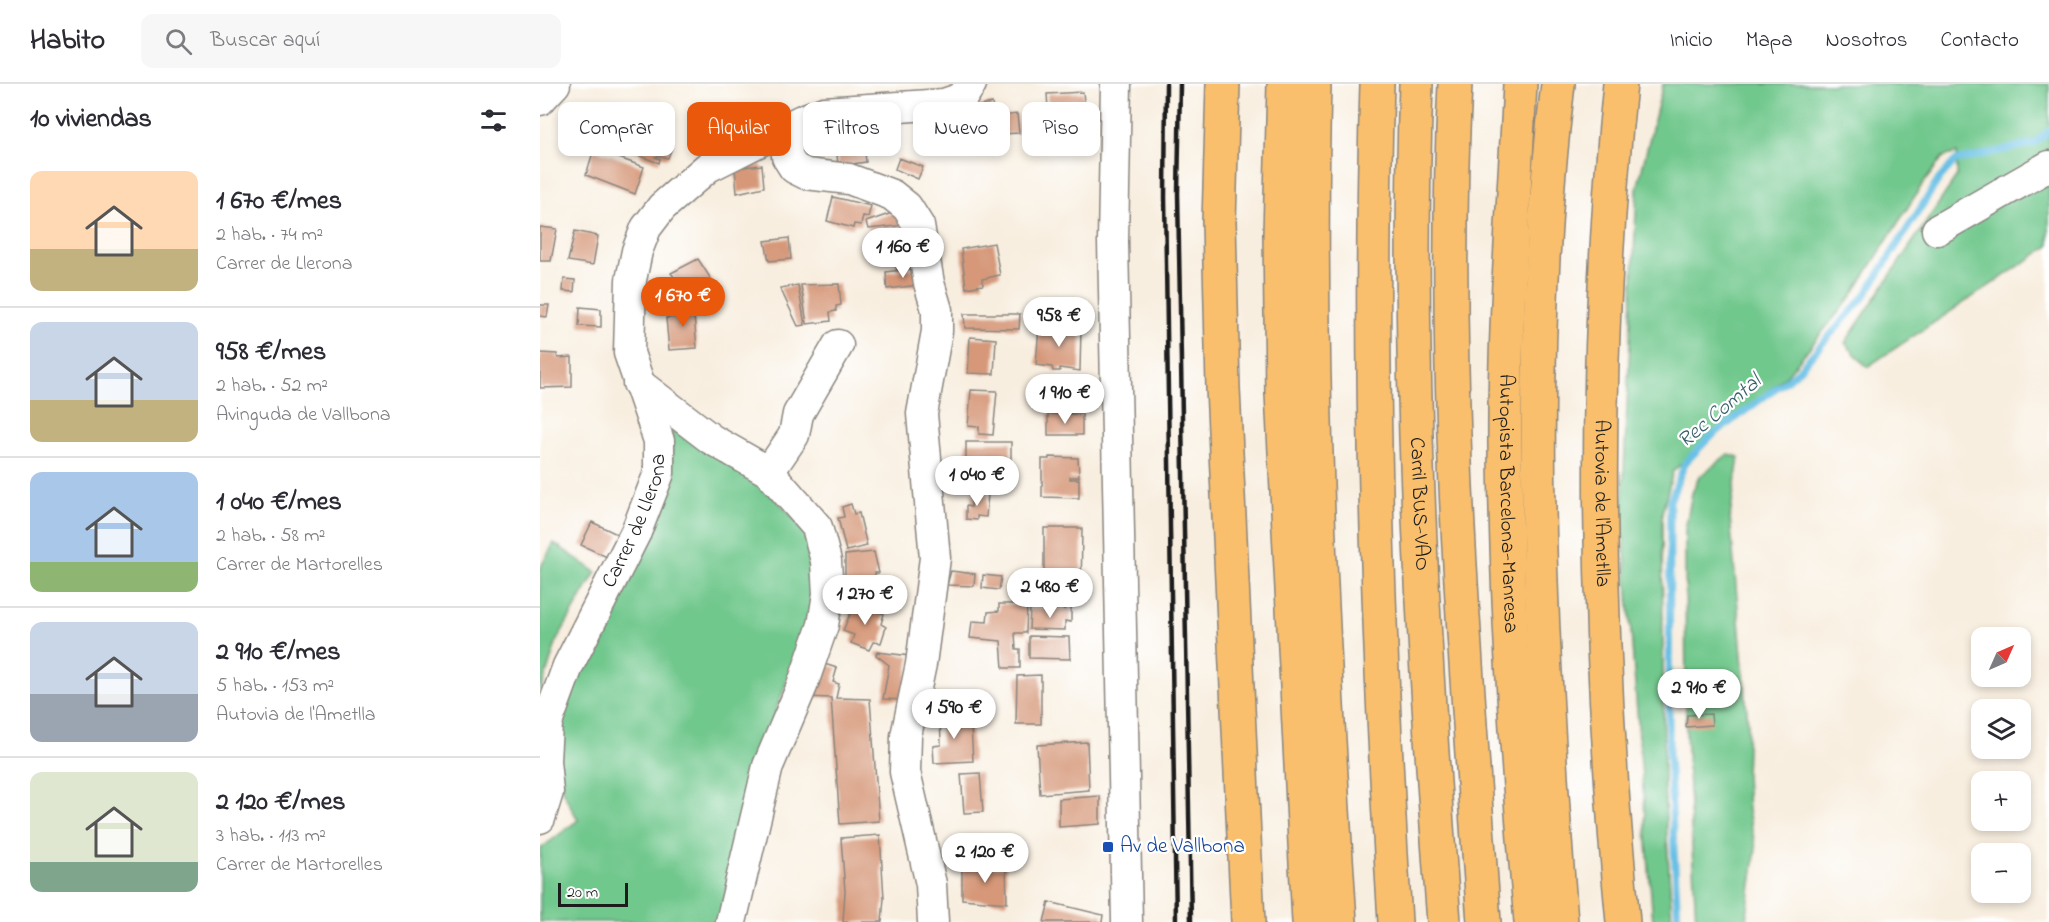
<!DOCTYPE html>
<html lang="es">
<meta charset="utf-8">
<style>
body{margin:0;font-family:"Indie Flower",sans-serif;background:#f7f7f7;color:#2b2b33;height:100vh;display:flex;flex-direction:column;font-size:22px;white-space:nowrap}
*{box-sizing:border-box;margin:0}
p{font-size:20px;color:#7c7c81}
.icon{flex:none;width:33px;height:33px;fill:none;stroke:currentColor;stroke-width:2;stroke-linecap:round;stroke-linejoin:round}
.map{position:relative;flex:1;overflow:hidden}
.drawer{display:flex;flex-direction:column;background:#fff;width:540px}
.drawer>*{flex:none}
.guide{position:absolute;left:18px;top:18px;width:570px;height:54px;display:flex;gap:12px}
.needle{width:39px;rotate:45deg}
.buttons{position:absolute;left:1431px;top:543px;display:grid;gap:12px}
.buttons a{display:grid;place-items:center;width:60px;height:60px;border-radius:12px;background:#fff;box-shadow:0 3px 9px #0003;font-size:30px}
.scale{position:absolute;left:18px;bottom:15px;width:70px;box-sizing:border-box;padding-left:6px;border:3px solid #1c1c1c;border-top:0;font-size:16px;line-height:21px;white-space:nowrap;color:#1c1c1c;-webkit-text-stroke:4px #fff;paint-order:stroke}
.price{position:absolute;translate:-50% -51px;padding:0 14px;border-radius:21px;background:#fff;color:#222;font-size:20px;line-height:39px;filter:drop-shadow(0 2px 3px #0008)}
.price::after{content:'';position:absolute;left:50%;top:36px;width:18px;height:14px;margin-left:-9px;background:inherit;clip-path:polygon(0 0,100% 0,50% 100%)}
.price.current{background:#ea580c;color:#fff}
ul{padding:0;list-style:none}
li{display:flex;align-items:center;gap:18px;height:150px;padding:0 30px}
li+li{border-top:2px solid #e1e1e2}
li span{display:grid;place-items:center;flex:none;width:168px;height:120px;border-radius:12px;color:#555}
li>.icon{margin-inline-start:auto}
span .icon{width:72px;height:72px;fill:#fffc;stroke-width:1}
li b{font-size:26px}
h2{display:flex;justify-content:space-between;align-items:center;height:72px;padding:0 30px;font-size:26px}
.pill{padding:0 21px;border-radius:12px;background:#fff;box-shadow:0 3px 9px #0003;font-size:21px;line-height:54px}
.pill.current{background:#ea580c;color:#fff}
header{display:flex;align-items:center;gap:36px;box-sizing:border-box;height:84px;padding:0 30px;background:#fff;border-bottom:2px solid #e1e1e2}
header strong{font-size:28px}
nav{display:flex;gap:33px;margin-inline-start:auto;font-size:21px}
.search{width:420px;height:54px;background:#f7f7f7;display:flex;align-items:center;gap:15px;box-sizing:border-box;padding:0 21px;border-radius:12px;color:#7c7c81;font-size:22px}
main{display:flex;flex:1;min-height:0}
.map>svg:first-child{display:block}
.green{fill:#71c88d;stroke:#467254;stroke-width:1.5}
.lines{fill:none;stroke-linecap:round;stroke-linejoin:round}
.stream{stroke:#68c0e5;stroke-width:7}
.building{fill:#d69879}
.minor-casing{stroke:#8a857e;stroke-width:33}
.highway-casing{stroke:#8a857e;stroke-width:36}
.minor{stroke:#fff;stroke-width:30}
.highway{stroke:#f9bf6d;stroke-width:33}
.rail{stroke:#1c1c1c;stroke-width:4.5}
.transit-dot{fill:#1a4fb4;stroke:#fff;stroke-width:2}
.labels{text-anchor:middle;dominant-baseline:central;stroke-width:4.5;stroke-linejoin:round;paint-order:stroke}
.street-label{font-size:21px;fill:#1c1c1c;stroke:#fff}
.transit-label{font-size:21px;fill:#164399;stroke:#fff;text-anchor:start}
.water-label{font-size:22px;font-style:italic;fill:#3a5e6c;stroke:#fff}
</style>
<header>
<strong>Habito</strong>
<div class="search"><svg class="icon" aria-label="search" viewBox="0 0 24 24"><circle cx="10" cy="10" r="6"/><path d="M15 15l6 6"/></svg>Buscar aquí</div>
<nav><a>Inicio</a><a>Mapa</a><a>Nosotros</a><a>Contacto</a></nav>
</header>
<main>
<section class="drawer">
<h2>10 viviendas<svg class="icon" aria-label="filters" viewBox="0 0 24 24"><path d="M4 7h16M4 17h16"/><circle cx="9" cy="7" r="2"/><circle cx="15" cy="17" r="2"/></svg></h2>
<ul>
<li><span style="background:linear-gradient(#ffd9b3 65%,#c2b280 0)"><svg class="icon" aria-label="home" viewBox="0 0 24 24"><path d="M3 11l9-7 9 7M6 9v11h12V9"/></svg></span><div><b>1 670 €/mes</b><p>2 hab. · 74 m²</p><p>Carrer de Llerona</p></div></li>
<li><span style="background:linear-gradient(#c9d6e8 65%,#c2b280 0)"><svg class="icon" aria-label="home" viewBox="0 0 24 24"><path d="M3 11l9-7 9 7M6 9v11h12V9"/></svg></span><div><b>958 €/mes</b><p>2 hab. · 52 m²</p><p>Avinguda de Vallbona</p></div></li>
<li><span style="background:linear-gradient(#a9c7e8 75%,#8fb573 0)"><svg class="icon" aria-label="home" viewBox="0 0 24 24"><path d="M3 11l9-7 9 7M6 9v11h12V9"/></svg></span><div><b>1 040 €/mes</b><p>2 hab. · 58 m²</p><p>Carrer de Martorelles</p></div></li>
<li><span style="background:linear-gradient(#c9d6e8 60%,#9aa5b1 0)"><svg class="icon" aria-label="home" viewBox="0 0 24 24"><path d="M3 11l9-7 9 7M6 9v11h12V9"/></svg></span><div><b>2 910 €/mes</b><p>5 hab. · 153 m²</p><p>Autovia de l'Ametlla</p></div></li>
<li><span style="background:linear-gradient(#dfe7d0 75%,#7fa58c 0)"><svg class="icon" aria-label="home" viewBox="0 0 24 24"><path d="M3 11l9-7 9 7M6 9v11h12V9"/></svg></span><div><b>2 120 €/mes</b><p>3 hab. · 113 m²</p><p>Carrer de Martorelles</p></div></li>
</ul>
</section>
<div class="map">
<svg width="1509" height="838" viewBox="0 0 1509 838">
<rect width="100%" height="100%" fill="#fff"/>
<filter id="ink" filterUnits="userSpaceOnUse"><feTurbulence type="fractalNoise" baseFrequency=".0167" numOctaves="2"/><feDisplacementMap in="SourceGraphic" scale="12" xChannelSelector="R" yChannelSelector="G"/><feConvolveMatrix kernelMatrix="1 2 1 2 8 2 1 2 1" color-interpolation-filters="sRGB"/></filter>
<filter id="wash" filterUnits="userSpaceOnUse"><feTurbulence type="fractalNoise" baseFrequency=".008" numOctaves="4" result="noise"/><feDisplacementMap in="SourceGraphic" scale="24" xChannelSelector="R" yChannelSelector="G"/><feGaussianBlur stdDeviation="1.35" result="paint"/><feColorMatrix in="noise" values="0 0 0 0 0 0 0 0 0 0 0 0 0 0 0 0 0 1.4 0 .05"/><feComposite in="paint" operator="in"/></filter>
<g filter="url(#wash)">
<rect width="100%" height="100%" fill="#f8eedf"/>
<path class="green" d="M 1123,0 L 1509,0 L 1509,162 L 1327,283 L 1305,259 L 1417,92 L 1417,69 L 1403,73 L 1380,104 L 1312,212 L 1247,291 L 1133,387 L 1122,429 L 1124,701 L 1132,838 L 1113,838 L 1082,430 L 1097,105 Z
M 132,344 L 220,398 L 266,447 L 277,482 L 272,530 L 218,675 L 179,838 L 0,838 L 0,765 L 38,736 L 22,706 L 16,650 L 40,586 L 131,393 Z
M 1188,370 L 1199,373 L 1190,433 L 1208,640 L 1206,691 L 1208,727 L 1216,764 L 1206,838 L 1156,838 L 1146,649 L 1145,446 L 1152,409 L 1159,393 Z
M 14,459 L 56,488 L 17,556 L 0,610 L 0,484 Z"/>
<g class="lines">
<path class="stream" d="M 1138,838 L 1129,670 L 1130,417 L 1145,379 L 1169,354 L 1255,290 L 1324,213 L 1399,95 L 1415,77 L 1495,59 L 1509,47"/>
</g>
<g id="blocks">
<path class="building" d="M 543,8 L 546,36 L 509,39 L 507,10 Z
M 452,19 L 454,33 L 477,30 L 479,49 L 426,52 L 424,26 Z
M 317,44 L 321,70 L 325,69 L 326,78 L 298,82 L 297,70 L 271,71 L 270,62 L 276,60 L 275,50 Z
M 100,49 L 133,61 L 128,74 L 117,72 L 115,73 L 120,75 L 119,79 L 100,72 L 101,69 L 92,66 Z
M 54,65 L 104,83 L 95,110 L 46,91 Z
M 359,74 L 383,83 L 378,95 L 355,85 Z
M 222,81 L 224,103 L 197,109 L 195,84 Z
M 293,113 L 331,122 L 328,133 L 323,132 L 321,141 L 314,140 L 313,144 L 287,137 Z
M 358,127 L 367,141 L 328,145 L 326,138 Z
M 0,143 L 17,145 L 11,177 L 0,177 Z
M 35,147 L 58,152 L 53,181 L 28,177 Z
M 249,154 L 251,175 L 229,177 L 225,157 Z
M 454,159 L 460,191 L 442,195 L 443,201 L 426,204 L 421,165 Z
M 369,173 L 370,183 L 357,185 L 356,175 Z
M 158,175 L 173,198 L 148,215 L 139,213 L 134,216 L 124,201 L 135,194 L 131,189 Z
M 377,184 L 380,201 L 347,205 L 346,188 Z
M 24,195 L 35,196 L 34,208 L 23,207 Z
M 299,200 L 301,221 L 296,222 L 296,227 L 290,228 L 291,237 L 267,240 L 261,201 Z
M 258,201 L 265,241 L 258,242 L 240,204 Z
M 157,220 L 158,231 L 154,232 L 157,264 L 129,266 L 126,234 L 137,233 L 137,222 Z
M 0,221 L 9,221 L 7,233 L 0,232 Z
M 40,223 L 61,225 L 61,243 L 39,242 Z
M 424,230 L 480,230 L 479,245 L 425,244 Z
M 499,243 L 541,244 L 540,287 L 520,284 L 520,287 L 513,287 L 512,283 L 496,281 Z
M 430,253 L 456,255 L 454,290 L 428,289 Z
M 0,269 L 17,270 L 18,274 L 32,273 L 32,303 L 0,304 Z
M 431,306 L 457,307 L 453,351 L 439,350 L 439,343 L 428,342 Z
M 508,330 L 542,330 L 542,351 L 508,351 Z
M 426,358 L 471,358 L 471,381 L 426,380 Z
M 509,373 L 538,374 L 539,393 L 530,393 L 530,395 L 539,395 L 539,414 L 502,413 L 502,375 L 509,375 Z
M 428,387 L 472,388 L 471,404 L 427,404 Z
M 432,410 L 448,410 L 446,433 L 437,432 L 437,436 L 426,435 L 426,422 L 431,423 Z
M 311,420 L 314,430 L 319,429 L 327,462 L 306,467 L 298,434 L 304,433 L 302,423 Z
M 52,438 L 79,451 L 67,473 L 41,461 Z
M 504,444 L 542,444 L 541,514 L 504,514 Z
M 334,468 L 339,489 L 335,489 L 335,504 L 305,503 L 305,471 Z
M 411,487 L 435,490 L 434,502 L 407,501 Z
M 443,491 L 461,493 L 459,506 L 442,504 Z
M 315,518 L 344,530 L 341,540 L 346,543 L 341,559 L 333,558 L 329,566 L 311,559 L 314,551 L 303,547 Z
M 459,520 L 487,520 L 486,549 L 475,549 L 476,565 L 480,565 L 480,584 L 463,584 L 461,557 L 430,554 L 432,537 L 447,538 L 448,528 L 459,527 Z
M 526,521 L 531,521 L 531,538 L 525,537 L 525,546 L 489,545 L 490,525 L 525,525 Z
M 489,552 L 529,553 L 530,575 L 489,574 Z
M 337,568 L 370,572 L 364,616 L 343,615 L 349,581 L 336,571 Z
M 278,578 L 297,584 L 293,598 L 299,600 L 296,614 L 330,615 L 339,737 L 300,740 L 291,614 L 266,613 Z
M 501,591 L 501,640 L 476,640 L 477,592 Z
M 400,628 L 425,630 L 426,642 L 431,642 L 433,677 L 394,679 L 393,662 L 401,661 Z
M 1171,630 L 1172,641 L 1146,643 L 1147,631 Z
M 547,658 L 549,706 L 500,710 L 497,661 Z
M 440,689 L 443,728 L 424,729 L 421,690 Z
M 560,712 L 560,740 L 519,743 L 519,715 Z
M 340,751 L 344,814 L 342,838 L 303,838 L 305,807 L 301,754 Z
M 422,783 L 466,783 L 467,819 L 422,815 Z
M 509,818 L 563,831 L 562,838 L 504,838 Z"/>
</g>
</g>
<g filter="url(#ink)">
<use href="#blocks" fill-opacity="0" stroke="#8a857e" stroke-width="1.5"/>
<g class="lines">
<defs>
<g id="minor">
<path d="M 576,0 L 573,157 L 587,838"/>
<path d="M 0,16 L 15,0"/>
<path d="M 251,42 L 247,58 L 247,73 L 254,84 L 266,90 L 309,95 L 352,111 L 367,123 L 379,142 L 389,199 L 397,226 L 397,247 L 382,330 L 395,474 L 381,580 L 366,652 L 365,688 L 391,800 L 393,838"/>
<path d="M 1397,146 L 1509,82"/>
<path d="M 98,299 L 171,355 L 229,388 L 277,443 L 286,477 L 288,510 L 283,541 L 262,602 L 228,682 L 191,838"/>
<path d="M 229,388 L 254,351 L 258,330 L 298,261"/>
<path id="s1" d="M 0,734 L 8,708 L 5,677 L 7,639 L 28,582 L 96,448 L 119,389 L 119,357 L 89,269 L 91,196 L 97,167 L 106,144 L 122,123 L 168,83 L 262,36 L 284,28 L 404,20 L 422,14 L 431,0"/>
</g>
<g id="highway">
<path d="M 683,0 L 679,138 L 683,304 L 708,838"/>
<path d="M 744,0 L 740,150 L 742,309 L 769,838"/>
<path d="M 774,0 C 767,280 782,559 800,838"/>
<path d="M 837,0 C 828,279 838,559 855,838"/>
<path id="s2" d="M 876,0 C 866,280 883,559 904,838"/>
<path d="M 915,0 C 901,280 924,559 944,838"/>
<path id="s3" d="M 980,0 C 974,121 964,242 965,362 C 966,521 977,680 991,838"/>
<path d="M 1018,0 C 984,280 1000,558 1021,838"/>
<path id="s4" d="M 1080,0 C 1051,284 1056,555 1083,838"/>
</g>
</defs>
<use href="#minor" class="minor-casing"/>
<use href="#highway" class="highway-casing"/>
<use href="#minor" class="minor"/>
<use href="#highway" class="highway"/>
<path class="rail" d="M 626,0 L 625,113 L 636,838
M 640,0 L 638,109 L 651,838"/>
</g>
</g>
<rect class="transit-dot" x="562" y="757" width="12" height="12" rx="3"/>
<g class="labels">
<g class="street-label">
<text stroke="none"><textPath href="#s2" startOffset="420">Carril BUS-VAO</textPath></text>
<text stroke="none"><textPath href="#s3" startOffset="420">Autopista Barcelona-Manresa</textPath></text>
<text stroke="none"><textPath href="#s4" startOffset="420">Autovia de l'Ametlla</textPath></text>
<text stroke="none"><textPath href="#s1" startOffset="318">Carrer de Llerona</textPath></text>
</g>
<g class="transit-label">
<text x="580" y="763">Av de Vallbona</text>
</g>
<g class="water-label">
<text transform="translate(1180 328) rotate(-40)">Rec Comtal</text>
</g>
</g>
</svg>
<div class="buttons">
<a><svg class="needle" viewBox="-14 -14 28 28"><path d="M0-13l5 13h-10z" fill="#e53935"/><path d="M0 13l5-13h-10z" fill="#7c7c81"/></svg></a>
<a><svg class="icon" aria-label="layers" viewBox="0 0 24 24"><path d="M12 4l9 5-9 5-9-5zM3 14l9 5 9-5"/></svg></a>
<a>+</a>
<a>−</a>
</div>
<div class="scale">20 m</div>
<b class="price" style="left:363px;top:195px">1 160 €</b>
<b class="price current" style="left:143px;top:244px">1 670 €</b>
<b class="price" style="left:519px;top:264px">958 €</b>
<b class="price" style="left:525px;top:341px">1 910 €</b>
<b class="price" style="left:437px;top:423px">1 040 €</b>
<b class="price" style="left:510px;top:535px">2 480 €</b>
<b class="price" style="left:325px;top:542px">1 270 €</b>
<b class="price" style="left:1159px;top:636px">2 910 €</b>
<b class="price" style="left:414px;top:656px">1 590 €</b>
<b class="price" style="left:445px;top:800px">2 120 €</b>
<div class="guide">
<a class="pill">Comprar</a>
<a class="pill current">Alquilar</a>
<a class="pill">Filtros</a>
<a class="pill">Nuevo</a>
<a class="pill">Piso</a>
</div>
</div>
</main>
